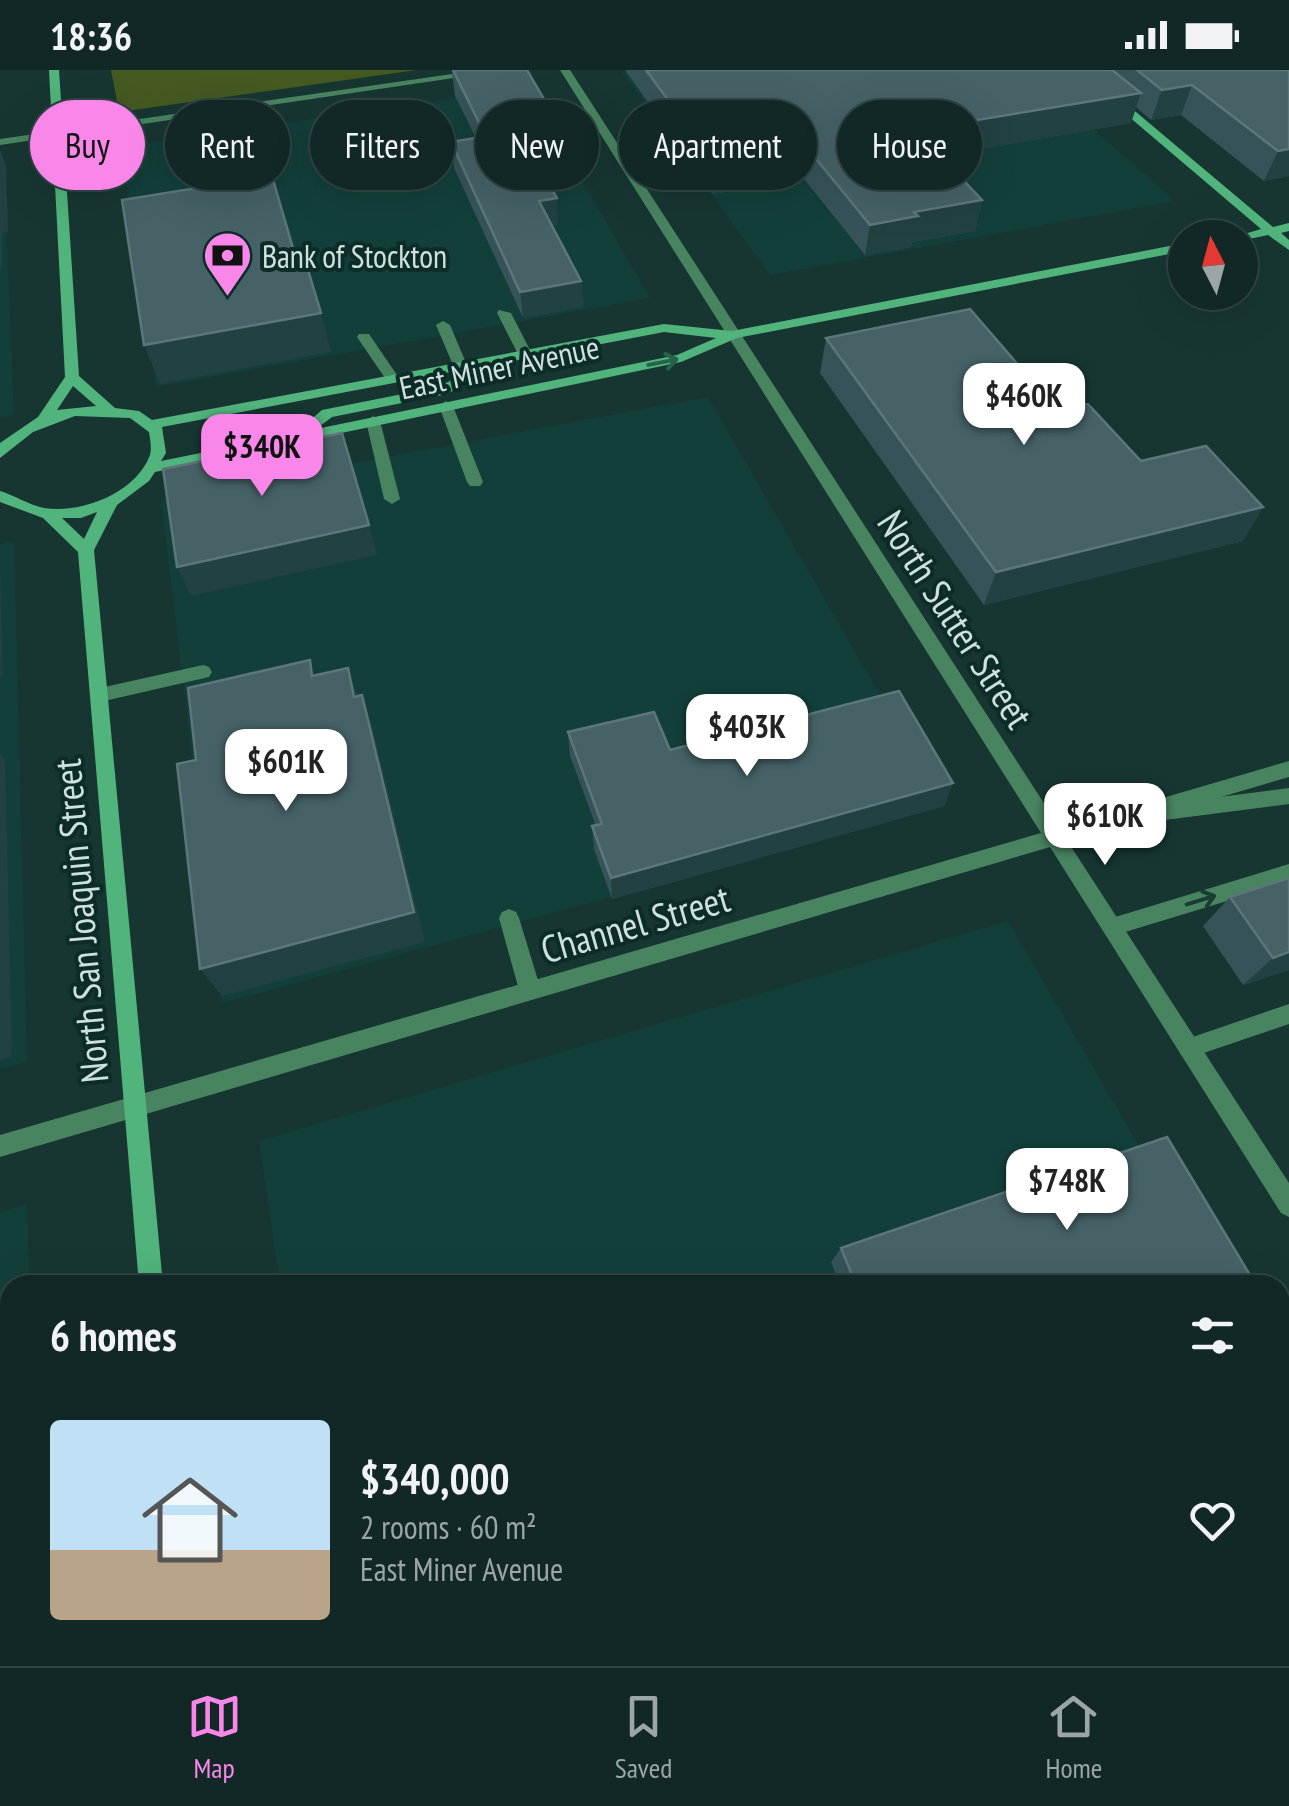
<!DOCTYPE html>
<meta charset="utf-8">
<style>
body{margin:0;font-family:"PT Sans Narrow",sans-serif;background:#1e3432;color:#f1f3f6;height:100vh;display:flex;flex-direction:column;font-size:38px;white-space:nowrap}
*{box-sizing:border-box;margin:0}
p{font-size:32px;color:#9ca6a7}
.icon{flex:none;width:55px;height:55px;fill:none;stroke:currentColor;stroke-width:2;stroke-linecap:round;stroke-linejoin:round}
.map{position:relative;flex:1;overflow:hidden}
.details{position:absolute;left:0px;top:1205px;width:1290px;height:392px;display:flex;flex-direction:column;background:#112826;border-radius:30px 30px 0 0;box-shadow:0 10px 40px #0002,0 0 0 2px #304443}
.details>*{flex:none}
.banner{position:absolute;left:30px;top:30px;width:1230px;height:90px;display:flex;gap:20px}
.needle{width:65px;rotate:354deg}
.buttons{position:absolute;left:1168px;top:150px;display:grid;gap:20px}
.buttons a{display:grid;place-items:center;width:90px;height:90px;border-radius:50%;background:#112826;box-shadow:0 10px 40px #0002,0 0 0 2px #304443;font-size:50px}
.price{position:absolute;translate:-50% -85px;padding:0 22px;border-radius:20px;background:#fff;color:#222;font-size:32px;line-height:65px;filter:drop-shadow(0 2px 5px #0008)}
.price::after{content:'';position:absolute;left:50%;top:60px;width:30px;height:22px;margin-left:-15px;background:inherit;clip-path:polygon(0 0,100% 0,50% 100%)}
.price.selected{background:#f987e9;color:#111}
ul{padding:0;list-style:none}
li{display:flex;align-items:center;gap:30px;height:250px;padding:0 50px}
li span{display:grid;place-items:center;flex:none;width:280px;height:200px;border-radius:10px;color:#555}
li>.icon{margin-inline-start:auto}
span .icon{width:120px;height:120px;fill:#fffc;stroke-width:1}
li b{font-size:42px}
h2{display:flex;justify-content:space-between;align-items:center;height:120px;padding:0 50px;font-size:42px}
.chip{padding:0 35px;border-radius:45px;background:#112826;box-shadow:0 10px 40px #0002,0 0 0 2px #304443;font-size:35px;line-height:90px}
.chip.selected{background:#f987e9;color:#111}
.status{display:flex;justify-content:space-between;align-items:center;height:70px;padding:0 50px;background:#112826;direction:ltr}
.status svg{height:28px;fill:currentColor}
.menu{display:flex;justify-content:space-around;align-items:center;height:140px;border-top:2px solid #304443;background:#112826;font-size:28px;color:#9ca6a7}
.menu a{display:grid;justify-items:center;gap:5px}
.menu .selected{color:#f987e9}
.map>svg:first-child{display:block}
.built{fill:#133f3a}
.green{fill:#445a21}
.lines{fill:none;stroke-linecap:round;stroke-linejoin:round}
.lane{fill:#498461;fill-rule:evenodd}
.street{fill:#498461;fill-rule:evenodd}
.secondary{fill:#50b47c;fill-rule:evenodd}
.wall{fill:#365359}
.shaded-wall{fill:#224143}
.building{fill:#466267;stroke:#5c767a;stroke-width:2.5}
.oneway{stroke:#27624a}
.oneway2{stroke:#183e33}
.labels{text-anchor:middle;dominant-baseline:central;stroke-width:8;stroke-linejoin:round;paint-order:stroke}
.far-poi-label{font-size:32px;fill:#cfe1de;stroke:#0c2c28;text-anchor:start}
.far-street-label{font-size:32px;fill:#cfe1de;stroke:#0c2c28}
.street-label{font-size:38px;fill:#cfe1de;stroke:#0c2c28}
</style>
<div class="status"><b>18:36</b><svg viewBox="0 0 49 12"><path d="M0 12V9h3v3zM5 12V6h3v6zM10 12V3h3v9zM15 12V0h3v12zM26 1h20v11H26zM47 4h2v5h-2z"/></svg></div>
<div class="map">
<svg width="1289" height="1596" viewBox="0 0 1289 1596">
<rect width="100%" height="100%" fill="#173632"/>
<path class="built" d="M 639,0 L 1026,0 L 1175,131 L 770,205 L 622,2 Z
M 528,17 L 650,228 L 156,317 L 122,77 Z
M 4,94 L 14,345 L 0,347 L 0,95 Z
M 708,327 L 944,736 L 222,933 L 161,429 Z
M 14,471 L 27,992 L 0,999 L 0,474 Z
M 1008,851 L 1220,1215 L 280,1215 L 259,1071 Z
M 27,1134 L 29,1215 L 10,1215 L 10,1588 L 0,1596 L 0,1142 Z"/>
<path class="green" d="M 111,0 L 417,0 L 119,42 Z"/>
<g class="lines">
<path class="lane" d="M 499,240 L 511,243 L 531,282 L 529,285 L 517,282 L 497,243 Z
M 443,251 L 450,255 L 467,295 L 465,298 L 453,295 L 436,255 Z
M 359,264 L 369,264 L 399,308 L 397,311 L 387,311 L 357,267 Z
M 446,331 L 453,336 L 483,412 L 480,416 L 470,416 L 467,412 L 439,336 Z
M 373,346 L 380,351 L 400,429 L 392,434 L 384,429 L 366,351 Z
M 203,595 L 209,597 L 212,602 L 209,607 L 100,632 L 91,625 L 100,618 Z
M 1289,718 L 1289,734 L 1149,752 L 1142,750 L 1139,744 L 1142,738 L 1149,736 Z
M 1289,794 L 1289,812 L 1112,866 L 1105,863 L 1102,857 L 1105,851 L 1112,848 Z
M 509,839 L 516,842 L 519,848 L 541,920 L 538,927 L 530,930 L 522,927 L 519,920 L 499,848 L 502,842 Z
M 1289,934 L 1289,954 L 1189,988 L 1181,985 L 1178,978 L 1181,971 Z"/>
<path class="street" d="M 480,0 L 508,0 L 0,75 L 0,69 Z
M 560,0 L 570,0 L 1060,758 L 1289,691 L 1289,707 L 1068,772 L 1289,1113 L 1289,1147 L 1281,1143 L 1050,777 L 0,1087 L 0,1065 L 1041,763 Z"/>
<path class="secondary" d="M 49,0 L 59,0 L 79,306 L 115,338 L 139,341 L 152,350 L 664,254 L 732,261 L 1185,173 L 1185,181 L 737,268 L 681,292 L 155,402 L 149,411 L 117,435 L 94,480 L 163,1215 L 139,1215 L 78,482 L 43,448 L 0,432 L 0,421 C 14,425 29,435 44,438 C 81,444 136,423 150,385 C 152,378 150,369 149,362 L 130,348 L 75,346 L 33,362 L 0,388 L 0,373 L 38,347 L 65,307 ZM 664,262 L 716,268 L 677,285 L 316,359 L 332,347 L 447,324 L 462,316 L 466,300 ZM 452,302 L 450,311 L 438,317 L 322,340 L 294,364 L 161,391 L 166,383 L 162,357 ZM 73,316 L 96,336 L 57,340 ZM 97,442 L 84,469 L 62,448 L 81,448 Z
M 1074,0 L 1086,0 L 1273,157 L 1289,153 L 1289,161 L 1281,163 L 1289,170 L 1289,180 L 1268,165 L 1240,171 L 1240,168 L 1231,168 L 1261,159 Z
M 165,1588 L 194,1588 L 196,1596 L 166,1596 Z"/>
</g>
<path class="wall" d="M 452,0 L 527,0 L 555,48 L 557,77 L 530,82 L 558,154 L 552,155 L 581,211 L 583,237 L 523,248 L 454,98 L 451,72 L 476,68 L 455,26 Z
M 625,0 L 1289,0 L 1289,106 L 1264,111 L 1181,45 L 1151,50 L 1136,37 L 1131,53 L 940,86 L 982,130 L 975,161 L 912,172 L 911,177 L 865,185 L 804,109 L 713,124 Z
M 826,268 L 1069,338 L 1141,391 L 1263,437 L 1243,471 L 984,535 L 820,303 Z
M 568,662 L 670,680 L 953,713 L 944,736 L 612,829 L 594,779 L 592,756 L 596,756 L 570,686 Z
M 1289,808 L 1289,900 L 1243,915 L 1203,856 L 1230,827 Z
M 841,1178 L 1256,1215 L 840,1215 L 831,1192 Z"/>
<path class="shaded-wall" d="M 1192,15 L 1181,45 L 1151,50 L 1162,20 Z
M 1141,23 L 1131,53 L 910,91 L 916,60 Z
M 555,48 L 557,77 L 486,88 L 482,59 Z
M 808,79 L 804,109 L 713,124 L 715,94 Z
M 1289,79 L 1289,106 L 1264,111 L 1278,81 Z
M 0,80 L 6,94 L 8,162 L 2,163 L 2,199 L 0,199 Z
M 557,128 L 558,154 L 541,157 L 539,131 Z
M 982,130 L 975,161 L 912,172 L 911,177 L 865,185 L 870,155 L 914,142 Z
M 581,211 L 583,237 L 523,248 L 520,222 Z
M 321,243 L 331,282 L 160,314 L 144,275 Z
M 1263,437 L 1243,471 L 984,535 L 996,502 Z
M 369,455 L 377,485 L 191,526 L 177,497 Z
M 0,492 L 3,606 L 0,606 Z
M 348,598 L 360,633 L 354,627 Z
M 362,625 L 373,660 L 425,872 L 222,926 L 200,899 Z
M 0,683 L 5,689 L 12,986 L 0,990 Z
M 953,713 L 944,736 L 612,829 L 611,808 Z
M 1289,882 L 1289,900 L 1243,915 L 1273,888 Z
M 10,1569 L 10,1588 L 37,1588 L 37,1596 L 4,1596 L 3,1570 Z"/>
<path class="building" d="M 453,0 L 527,0 L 555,48 L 482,59 Z
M 646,0 L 1112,0 L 1141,23 L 916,60 L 982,130 L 914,142 L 918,146 L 870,155 L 808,79 L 715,94 Z
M 1137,0 L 1289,0 L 1289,79 L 1278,81 L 1192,15 L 1162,20 Z
M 518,61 L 557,128 L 539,131 L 581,211 L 520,222 L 451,72 Z
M 272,106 L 297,192 L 305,190 L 321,243 L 144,275 L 122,130 Z
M 970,239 L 1052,334 L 1063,332 L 1069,338 L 1088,334 L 1141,391 L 1206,376 L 1263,437 L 996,502 L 826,268 Z
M 342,363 L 369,455 L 177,497 L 163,399 Z
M 310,590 L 312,606 L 348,598 L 354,627 L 362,625 L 414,842 L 200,899 L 177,694 L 196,690 L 188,618 Z
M 899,621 L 953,713 L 611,808 L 592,756 L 602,754 L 568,662 L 654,642 L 670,680 Z
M 1289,808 L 1289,882 L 1273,888 L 1230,827 Z
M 1167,1067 L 1256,1215 L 856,1215 L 841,1178 Z
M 1280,1255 L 1289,1270 L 1289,1596 L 319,1596 L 318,1588 L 1280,1588 Z
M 3,1570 L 4,1596 L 0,1596 L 0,1571 Z"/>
<defs><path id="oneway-shaft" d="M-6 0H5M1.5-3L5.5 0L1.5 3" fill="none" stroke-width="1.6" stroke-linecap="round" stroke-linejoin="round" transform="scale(2.5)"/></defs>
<use class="oneway" href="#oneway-shaft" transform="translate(663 292) rotate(-11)"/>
<use class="oneway2" href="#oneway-shaft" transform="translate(1201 830) rotate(-17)"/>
<defs>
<symbol id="bank-pin" viewBox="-11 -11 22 30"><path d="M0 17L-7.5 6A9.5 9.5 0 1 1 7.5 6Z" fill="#f987e9" stroke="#0c2c28"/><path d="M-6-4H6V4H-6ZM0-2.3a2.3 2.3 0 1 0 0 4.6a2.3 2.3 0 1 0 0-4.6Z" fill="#111"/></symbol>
</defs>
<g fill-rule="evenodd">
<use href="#bank-pin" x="200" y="158" width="55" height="75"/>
</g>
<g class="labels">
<g class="far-poi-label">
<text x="262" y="186">Bank of Stockton</text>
</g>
<g class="far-street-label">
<text transform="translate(499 297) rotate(-12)">East Miner Avenue</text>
</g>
<g class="street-label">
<text transform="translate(956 549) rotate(57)">North Sutter Street</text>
<text transform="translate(80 851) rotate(-95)">North San Joaquin Street</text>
<text transform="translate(635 853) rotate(-16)">Channel Street</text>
</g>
</g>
</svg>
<div class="buttons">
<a><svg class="needle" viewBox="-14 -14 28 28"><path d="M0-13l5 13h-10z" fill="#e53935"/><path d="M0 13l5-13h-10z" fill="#9ca6a7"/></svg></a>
</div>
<b class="price" style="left:1024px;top:378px">$460K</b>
<b class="price selected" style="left:262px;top:429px">$340K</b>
<b class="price" style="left:747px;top:709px">$403K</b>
<b class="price" style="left:286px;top:744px">$601K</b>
<b class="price" style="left:1105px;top:798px">$610K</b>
<b class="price" style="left:1067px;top:1163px">$748K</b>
<div class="banner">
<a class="chip selected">Buy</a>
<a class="chip">Rent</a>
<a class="chip">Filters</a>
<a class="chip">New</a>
<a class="chip">Apartment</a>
<a class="chip">House</a>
</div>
<section class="details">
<h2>6 homes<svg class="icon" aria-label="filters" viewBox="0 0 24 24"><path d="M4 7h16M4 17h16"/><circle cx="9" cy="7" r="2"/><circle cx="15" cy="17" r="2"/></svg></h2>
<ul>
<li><span style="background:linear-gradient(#bfe0f5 65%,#b9a48a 0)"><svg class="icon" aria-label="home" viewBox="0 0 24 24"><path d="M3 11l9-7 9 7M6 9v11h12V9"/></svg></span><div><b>$340,000</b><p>2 rooms · 60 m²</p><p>East Miner Avenue</p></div><svg class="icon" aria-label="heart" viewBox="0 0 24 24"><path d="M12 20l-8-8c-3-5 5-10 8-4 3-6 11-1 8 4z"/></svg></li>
</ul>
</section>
</div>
<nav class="menu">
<a class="selected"><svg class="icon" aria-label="map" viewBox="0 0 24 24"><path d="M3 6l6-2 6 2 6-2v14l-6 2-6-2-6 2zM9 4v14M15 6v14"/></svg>Map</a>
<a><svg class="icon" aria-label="saved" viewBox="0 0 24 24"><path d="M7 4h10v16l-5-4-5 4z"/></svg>Saved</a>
<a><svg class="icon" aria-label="home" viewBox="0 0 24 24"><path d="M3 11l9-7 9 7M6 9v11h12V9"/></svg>Home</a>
</nav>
